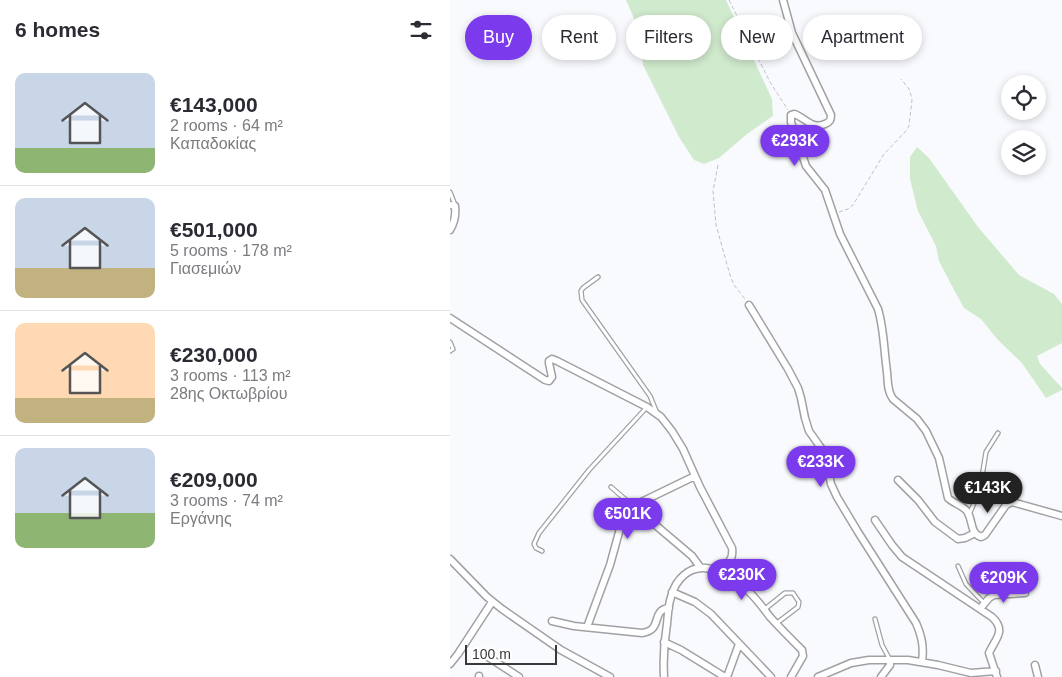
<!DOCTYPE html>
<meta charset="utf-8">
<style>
body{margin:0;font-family:Helvetica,sans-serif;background:#f7f7f7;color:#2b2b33;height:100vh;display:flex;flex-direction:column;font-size:19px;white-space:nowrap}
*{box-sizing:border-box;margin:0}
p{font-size:16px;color:#7c7c81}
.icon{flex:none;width:28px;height:28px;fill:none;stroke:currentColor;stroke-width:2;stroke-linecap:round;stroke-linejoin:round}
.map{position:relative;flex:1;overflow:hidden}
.panel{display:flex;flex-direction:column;background:#fff;width:450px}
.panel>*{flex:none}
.hud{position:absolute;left:15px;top:15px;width:475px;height:45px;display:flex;gap:10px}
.buttons{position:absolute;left:551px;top:75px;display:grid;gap:10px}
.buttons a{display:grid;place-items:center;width:45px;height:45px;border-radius:50%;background:#fff;box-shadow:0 2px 8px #0003;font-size:25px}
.scale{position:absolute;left:15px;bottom:12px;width:92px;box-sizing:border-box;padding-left:5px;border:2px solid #39393b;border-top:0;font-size:14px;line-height:18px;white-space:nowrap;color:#39393b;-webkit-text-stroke:4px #fff;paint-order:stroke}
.price{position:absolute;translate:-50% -42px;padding:0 11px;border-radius:18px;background:#7c3aed;color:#fff;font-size:16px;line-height:32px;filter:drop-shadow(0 1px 2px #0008)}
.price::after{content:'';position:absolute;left:50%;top:30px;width:15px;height:11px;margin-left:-8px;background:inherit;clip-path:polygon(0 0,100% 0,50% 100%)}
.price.current{background:#222;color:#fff}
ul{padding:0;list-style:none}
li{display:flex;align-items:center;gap:15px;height:125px;padding:0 15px}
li+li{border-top:1px solid #e1e1e2}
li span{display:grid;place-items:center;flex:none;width:140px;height:100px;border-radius:10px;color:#555}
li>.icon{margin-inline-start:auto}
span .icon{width:60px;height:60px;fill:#fffc;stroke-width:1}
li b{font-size:21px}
h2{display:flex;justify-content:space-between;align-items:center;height:60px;padding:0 15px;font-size:21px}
.chip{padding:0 18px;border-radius:22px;background:#fff;box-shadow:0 2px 8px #0003;font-size:18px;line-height:45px}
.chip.current{background:#7c3aed;color:#fff}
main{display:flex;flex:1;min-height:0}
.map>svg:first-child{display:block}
.green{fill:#d0eacd}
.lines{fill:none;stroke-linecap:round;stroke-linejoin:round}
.service-casing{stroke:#a0a1a4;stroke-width:5.5}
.minor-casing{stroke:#a0a1a4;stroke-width:9}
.path{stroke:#bfc0c2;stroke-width:1;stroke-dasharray:4 2.5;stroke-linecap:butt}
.service{stroke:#fff;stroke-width:3}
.minor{stroke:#fff;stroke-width:6}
</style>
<main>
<section class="panel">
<h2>6 homes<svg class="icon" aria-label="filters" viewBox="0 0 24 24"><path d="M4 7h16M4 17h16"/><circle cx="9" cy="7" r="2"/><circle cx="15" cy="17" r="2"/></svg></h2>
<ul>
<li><span style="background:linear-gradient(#c9d6e8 75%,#8fb573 0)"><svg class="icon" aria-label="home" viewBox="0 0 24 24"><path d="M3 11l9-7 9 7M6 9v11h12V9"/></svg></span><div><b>€143,000</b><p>2 rooms · 64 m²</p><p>Καπαδοκίας</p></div></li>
<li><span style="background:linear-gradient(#c9d6e8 70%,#c2b280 0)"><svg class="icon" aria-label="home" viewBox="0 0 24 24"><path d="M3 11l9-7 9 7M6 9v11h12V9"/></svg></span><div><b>€501,000</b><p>5 rooms · 178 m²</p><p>Γιασεμιών</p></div></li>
<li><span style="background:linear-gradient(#ffd9b3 75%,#c2b280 0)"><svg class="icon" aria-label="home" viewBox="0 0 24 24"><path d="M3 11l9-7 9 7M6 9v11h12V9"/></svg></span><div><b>€230,000</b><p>3 rooms · 113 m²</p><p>28ης Οκτωβρίου</p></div></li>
<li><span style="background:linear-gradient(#c9d6e8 65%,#8fb573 0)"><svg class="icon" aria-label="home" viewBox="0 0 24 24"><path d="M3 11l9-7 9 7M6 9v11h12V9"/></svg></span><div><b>€209,000</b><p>3 rooms · 74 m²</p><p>Εργάνης</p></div></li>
</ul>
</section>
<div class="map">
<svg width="612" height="677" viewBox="0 0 612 677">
<rect width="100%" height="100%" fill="#f9fafd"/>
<path class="green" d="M 176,0 L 276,0 L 322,99 L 323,116 L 297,134 L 269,158 L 254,164 L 244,160 L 229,137 L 193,65 L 189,30 Z
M 467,147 L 479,158 L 528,227 L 569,275 L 604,294 L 612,304 L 612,343 L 587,356 L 590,364 L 612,388 L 612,390 L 596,398 L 572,363 L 548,340 L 531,319 L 514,308 L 502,286 L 489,261 L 486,246 L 468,211 L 460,179 L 460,157 Z"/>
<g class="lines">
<defs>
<path id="service" d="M 0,192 L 5,205
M 148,277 L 133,288 L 131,291 L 132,300 L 200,396 L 207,413
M 0,342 L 3,349 L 0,351
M 161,487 L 183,506
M 519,515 L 530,489 L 536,452 L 548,433
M 92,551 L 86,548 L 84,544 L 89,533 L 139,470 L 197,407
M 508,566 L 516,584 L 534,603
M 315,609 L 335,593 L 343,593 L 349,602 L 348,607 L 327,623
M 425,619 L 432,645 L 440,660"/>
<path id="minor" d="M 333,0 L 342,33 L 381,115 C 381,120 380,122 375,124 C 361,130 355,117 344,114 L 341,115 L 341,122 L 356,166 L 375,190 L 390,234 L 428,309 C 434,329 434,351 437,372 C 438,381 437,391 443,399 L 467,419 L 476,431 L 489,458 L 498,498 C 504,504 515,506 518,513 C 523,522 520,533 531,537 L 535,535 L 556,505 L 562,502 L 612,516
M 0,205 L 5,206 C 6,215 5,222 0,230
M 299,305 L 338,369 L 348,388 L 351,398 L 355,418 L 359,431 L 381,462 L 380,479 L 381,484 L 387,497 L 408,532 L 466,623 C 472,637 474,647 472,662
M 0,318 L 95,380 L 99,381 L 102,377 L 99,363 L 99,361 L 102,359 L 107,361 L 197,407 L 211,417 L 222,431 L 233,449 L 250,487 L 282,548 C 284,563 275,564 264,570
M 448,480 L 468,500 L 485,522 L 508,539 L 515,538 L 525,533
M 183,506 L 242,556 L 250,567
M 425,520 L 442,545 L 452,557 L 542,617 C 557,631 545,639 539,653 L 547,677
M 0,559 L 37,597 L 52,609 L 111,650 L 160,677
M 222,592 L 245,602 L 261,614 L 321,677
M 530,609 L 539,598 L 544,595 L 575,593
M 102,621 L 124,626 L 192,633 C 214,630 200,610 219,608
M 137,627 L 160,565 L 174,514 L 183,506 L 245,476
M 214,642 L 231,650 L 275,677
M 35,655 L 69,677
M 0,664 L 8,654 L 42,602
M 585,665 L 588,677
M 29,677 L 29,676
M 214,677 C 213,659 214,642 217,624 C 218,615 218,606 221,597 C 223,589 227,581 234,575 C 255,557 281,577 298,591 C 307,599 313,608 320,617 C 330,628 341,639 352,650 L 353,656 L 341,677
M 277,677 L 289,644
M 368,677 L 401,663 L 419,660 L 458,660 L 488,665 L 521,673 L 546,671
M 431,677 L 440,665 L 440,660"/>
</defs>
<use href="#service" class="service-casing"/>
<use href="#minor" class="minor-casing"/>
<path class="path" d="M 279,0 L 320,82 L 338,110
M 268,165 L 263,191 L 266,225 L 280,275 L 284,285 L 295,299
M 389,212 L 398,209 L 403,205 L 434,154 L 456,131 L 459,126 L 462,100 L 461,95 L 459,89 L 451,79"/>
<use href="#service" class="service"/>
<use href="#minor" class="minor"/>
</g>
</svg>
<div class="buttons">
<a><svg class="icon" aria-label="locate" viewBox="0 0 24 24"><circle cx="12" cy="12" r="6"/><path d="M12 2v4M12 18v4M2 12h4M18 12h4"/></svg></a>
<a><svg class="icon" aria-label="layers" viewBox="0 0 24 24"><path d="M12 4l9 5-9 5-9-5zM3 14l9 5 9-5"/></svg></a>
</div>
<div class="scale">100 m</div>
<b class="price" style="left:345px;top:167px">€293K</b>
<b class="price" style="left:371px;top:488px">€233K</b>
<b class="price current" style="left:538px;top:514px">€143K</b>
<b class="price" style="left:178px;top:540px">€501K</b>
<b class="price" style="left:292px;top:601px">€230K</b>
<b class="price" style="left:554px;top:604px">€209K</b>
<div class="hud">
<a class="chip current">Buy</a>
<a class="chip">Rent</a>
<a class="chip">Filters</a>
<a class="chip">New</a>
<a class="chip">Apartment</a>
</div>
</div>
</main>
